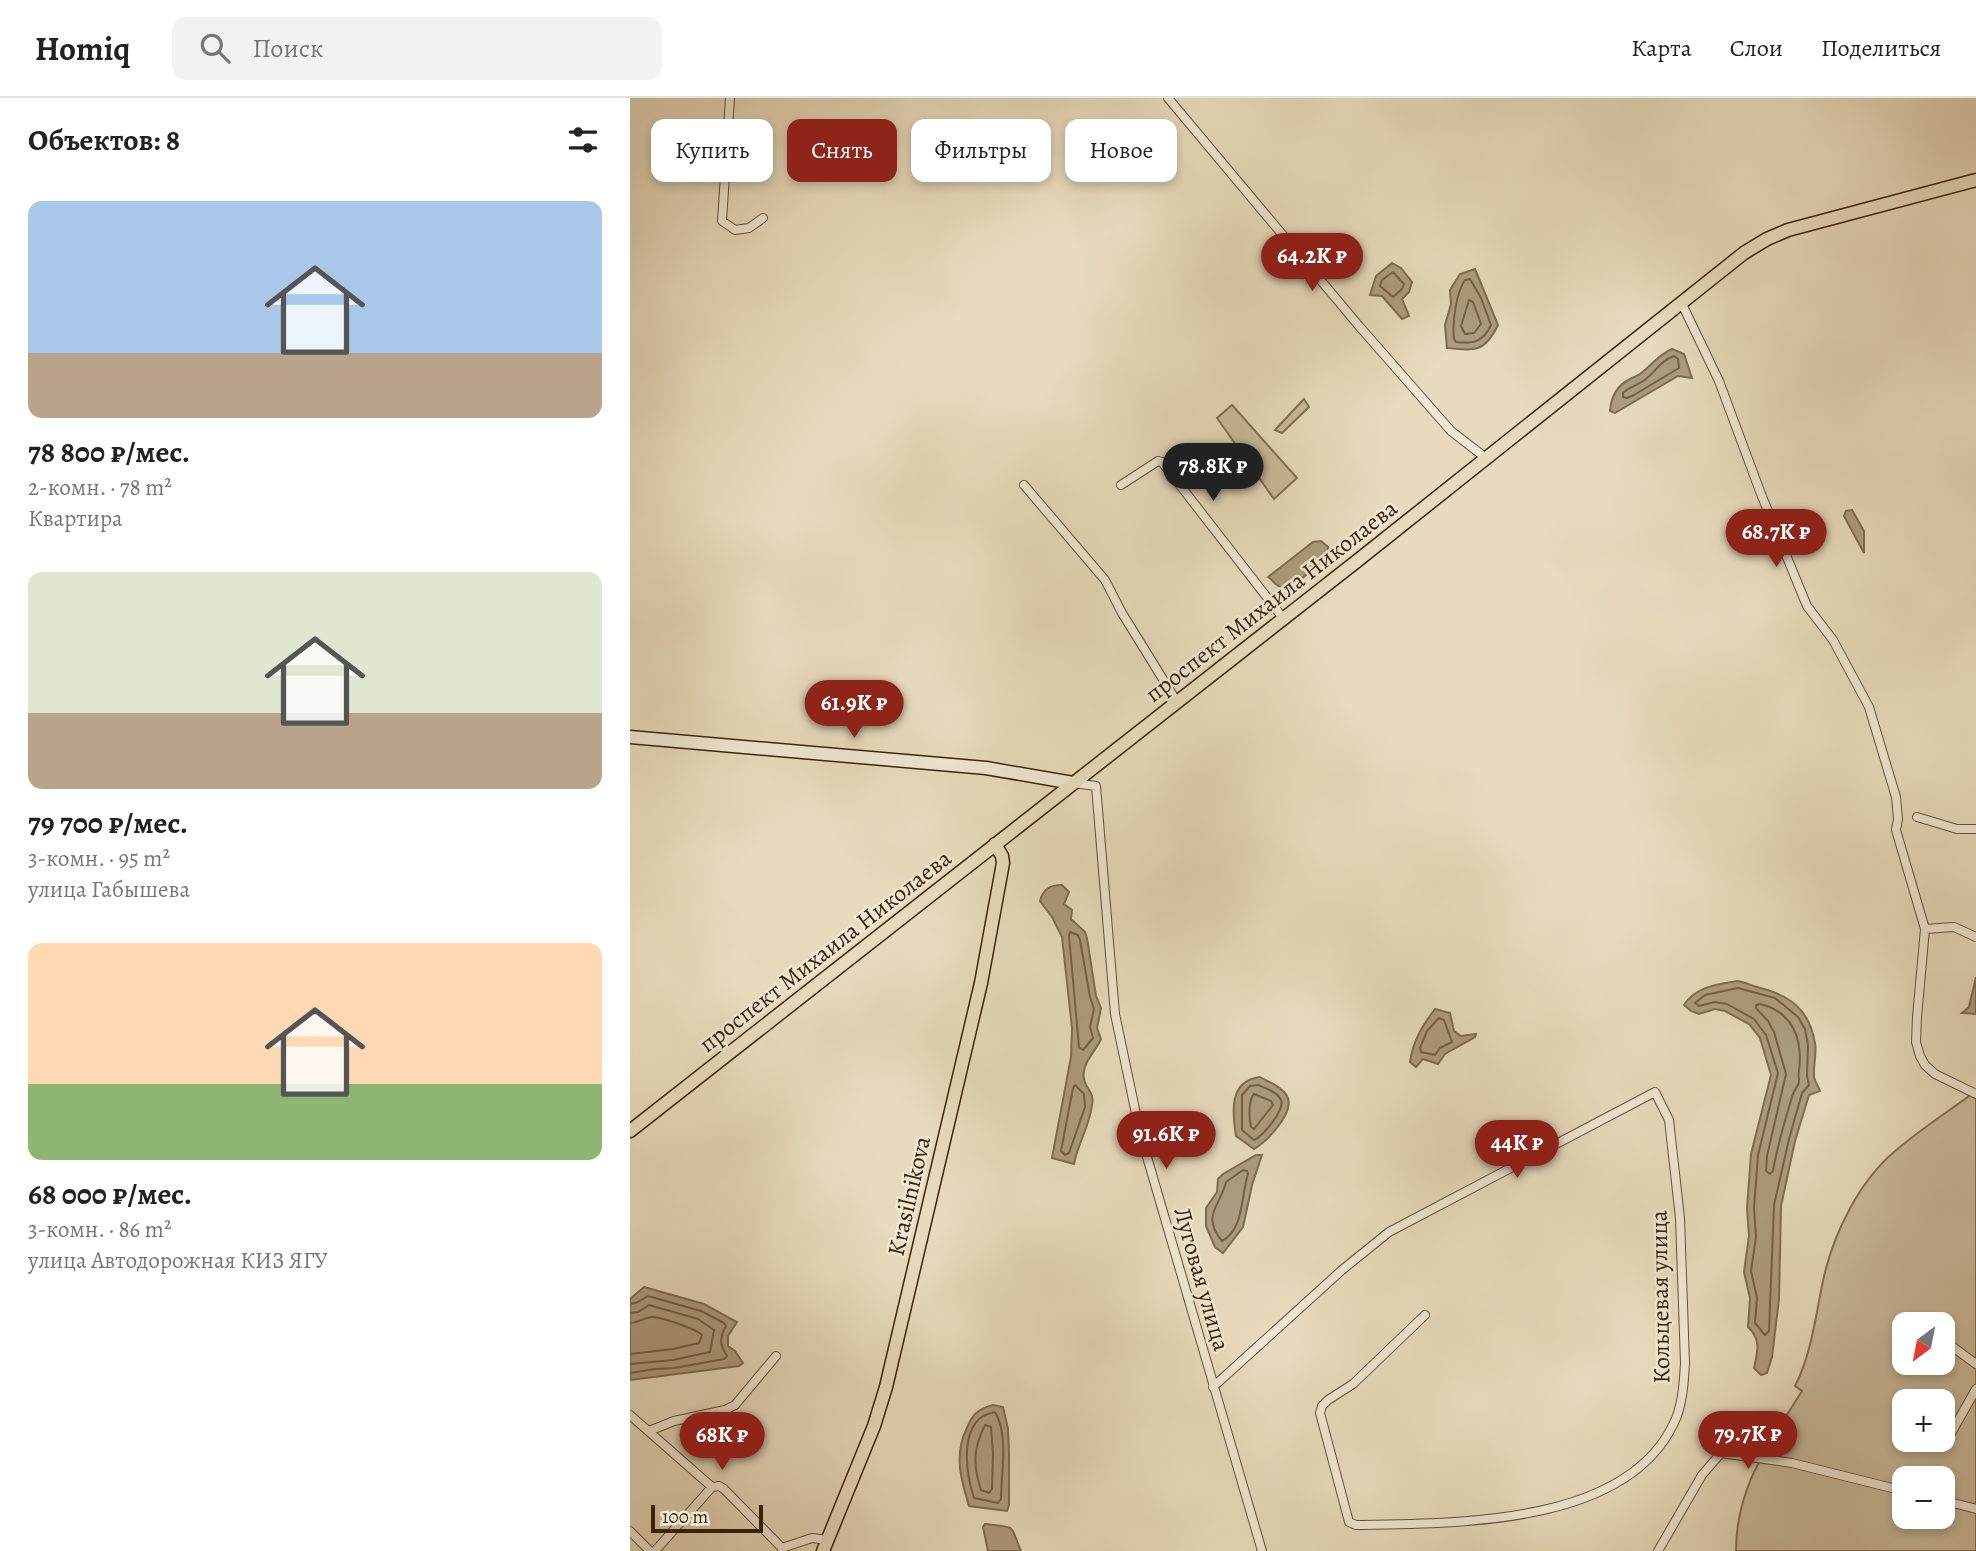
<!DOCTYPE html>
<html lang="ru">
<meta charset="utf-8">
<style>
body{margin:0;font-family:Alegreya,serif;background:#f2f2f2;color:#222;height:100vh;display:flex;flex-direction:column;font-size:26px;white-space:nowrap}
*{box-sizing:border-box;margin:0}
p{font-size:23px;color:#767676}
.icon{flex:none;width:38px;height:38px;fill:none;stroke:currentColor;stroke-width:2;stroke-linecap:round;stroke-linejoin:round}
.map{position:relative;flex:1;overflow:hidden}
.details{display:flex;flex-direction:column;background:#fff;width:630px}
.details>*{flex:none}
.top-card{position:absolute;left:21px;top:21px;width:665px;height:63px;display:flex;gap:14px}
.needle{width:46px;rotate:212deg}
.buttons{position:absolute;left:1262px;top:1214px;display:grid;gap:14px}
.buttons a{display:grid;place-items:center;width:63px;height:63px;border-radius:14px;background:#fff;box-shadow:0 4px 10px #0003;font-size:35px}
.scale{position:absolute;left:21px;bottom:18px;width:112px;box-sizing:border-box;padding-left:7px;border:4px solid #3b2307;border-top:0;font-size:19px;line-height:24px;white-space:nowrap;color:#3b2307;-webkit-text-stroke:5px #f0e8d4;paint-order:stroke}
.price{position:absolute;translate:-50% -60px;padding:0 16px;border-radius:24px;background:#8f2418;color:#fff;font-size:23px;line-height:46px;filter:drop-shadow(0 2px 4px #0008)}
.price::after{content:'';position:absolute;left:50%;top:42px;width:21px;height:16px;margin-left:-10px;background:inherit;clip-path:polygon(0 0,100% 0,50% 100%)}
.price.on{background:#222;color:#fff}
ul{padding:0;list-style:none}
li{display:grid;align-content:center;gap:14px;height:371px;padding:0 28px}
li span{display:grid;place-items:center;height:217px;border-radius:14px;color:#555}
li>.icon{margin-inline-start:auto}
span .icon{width:126px;height:126px;fill:#fffc;stroke-width:1}
li b{font-size:30px}
h2{display:flex;justify-content:space-between;align-items:center;height:84px;padding:0 28px;font-size:30px}
.pill{padding:0 24px;border-radius:14px;background:#fff;box-shadow:0 4px 10px #0003;font-size:24px;line-height:63px}
.pill.on{background:#8f2418;color:#fff}
header{display:flex;align-items:center;gap:42px;box-sizing:border-box;height:98px;padding:0 35px;background:#fff;border-bottom:2px solid #e0e0e0}
header strong{font-size:33px}
nav{display:flex;gap:38px;margin-inline-start:auto;font-size:24px}
.search{width:490px;height:63px;background:#f2f2f2;display:flex;align-items:center;gap:18px;box-sizing:border-box;padding:0 24px;border-radius:14px;color:#767676;font-size:26px}
main{display:flex;flex:1;min-height:0}
.map>svg:first-child{display:block}
.green{fill:#cbbc9e;stroke:#837052;stroke-width:2;fill-rule:evenodd}
.water{fill:#ad9c7f;stroke:#7f6c4f;stroke-width:2}
.lines{fill:none;stroke-linecap:round;stroke-linejoin:round}
.shore{stroke:#746043;stroke-width:2}
.minor-casing{stroke:#665134;stroke-width:10}
.secondary-casing{stroke:#3b2307;stroke-width:15}
.primary-casing{stroke:#3b2307;stroke-width:15}
.minor{stroke:#f0e8d4;stroke-width:8}
.secondary{stroke:#f0e8d4;stroke-width:12}
.primary{stroke:#e8dbbd;stroke-width:12}
.labels{text-anchor:middle;dominant-baseline:central;stroke-width:5;stroke-linejoin:round;paint-order:stroke}
.street-label{font-size:24px;fill:#3b2307;stroke:#f0e8d4}
</style>
<header>
<strong>Homiq</strong>
<div class="search"><svg class="icon" aria-label="search" viewBox="0 0 24 24"><circle cx="10" cy="10" r="6"/><path d="M15 15l6 6"/></svg>Поиск</div>
<nav><a>Карта</a><a>Слои</a><a>Поделиться</a></nav>
</header>
<main>
<section class="details">
<h2>Объектов: 8<svg class="icon" aria-label="filters" viewBox="0 0 24 24"><path d="M4 7h16M4 17h16"/><circle cx="9" cy="7" r="2"/><circle cx="15" cy="17" r="2"/></svg></h2>
<ul>
<li><span style="background:linear-gradient(#a9c7e8 70%,#b9a48a 0)"><svg class="icon" aria-label="home" viewBox="0 0 24 24"><path d="M3 11l9-7 9 7M6 9v11h12V9"/></svg></span><div><b>78 800 ₽/мес.</b><p>2-комн. · 78 m²</p><p>Квартира</p></div></li>
<li><span style="background:linear-gradient(#dfe7d0 65%,#b9a48a 0)"><svg class="icon" aria-label="home" viewBox="0 0 24 24"><path d="M3 11l9-7 9 7M6 9v11h12V9"/></svg></span><div><b>79 700 ₽/мес.</b><p>3-комн. · 95 m²</p><p>улица Габышева</p></div></li>
<li><span style="background:linear-gradient(#ffd9b3 65%,#8fb573 0)"><svg class="icon" aria-label="home" viewBox="0 0 24 24"><path d="M3 11l9-7 9 7M6 9v11h12V9"/></svg></span><div><b>68 000 ₽/мес.</b><p>3-комн. · 86 m²</p><p>улица Автодорожная КИЗ ЯГУ</p></div></li>
</ul>
</section>
<div class="map">
<svg width="1346" height="1453" viewBox="0 0 1346 1453">
<rect width="100%" height="100%" fill="#e8dbbd"/>
<filter id="stains"><feTurbulence type="fractalNoise" baseFrequency=".00286" numOctaves="4"/><feColorMatrix values="0 0 0 0 .2 0 0 0 0 .09 0 0 0 0 .02 0 0 0 .5 -.17"/></filter>
<radialGradient id="worn" r=".72"><stop offset=".6" stop-color="#630" stop-opacity="0"/><stop offset="1" stop-color="#630" stop-opacity=".3"/></radialGradient>
<path class="green" d="M 674,301 L 679,309 L 652,335 L 645,332 Z
M 602,307 L 667,380 L 644,401 L 587,320 Z
M 1346,993 L 1346,1453 L 1106,1453 C 1106,1388 1139,1346 1172,1293 L 1165,1288 C 1183,1253 1186,1212 1195,1174 C 1206,1131 1230,1083 1264,1054 C 1289,1032 1319,1013 1346,993 ZM 1274,1227 L 1312,1227 L 1312,1265 L 1274,1265 ZM 1274,1304 L 1312,1304 L 1312,1342 L 1274,1342 ZM 1274,1381 L 1312,1381 L 1312,1419 L 1274,1419 Z"/>
<path class="water" d="M 762,165 L 771,170 L 782,184 L 779,194 L 772,201 L 779,218 L 772,221 L 752,198 L 740,197 L 746,178 Z
M 845,171 L 868,227 C 855,254 846,253 817,250 L 815,227 L 821,206 L 820,192 L 830,176 Z
M 1042,251 L 1054,256 L 1062,280 L 1048,278 L 985,315 L 980,313 C 981,299 986,288 1000,281 C 1003,279 1008,278 1010,276 C 1022,267 1028,257 1042,251 Z
M 1222,412 L 1234,433 L 1234,455 L 1214,418 L 1216,413 Z
M 691,443 L 698,449 L 698,456 C 691,465 663,491 652,489 C 644,488 645,483 638,479 L 683,444 Z
M 432,787 L 439,794 L 434,806 L 442,812 L 441,821 L 455,834 L 457,840 L 466,898 L 471,910 L 467,930 L 471,941 C 465,955 447,969 456,987 C 460,994 464,997 462,1007 C 460,1027 448,1045 444,1066 L 422,1060 L 441,959 L 442,930 L 432,839 L 422,819 L 410,803 C 413,791 420,787 432,787 Z
M 1346,879 L 1346,916 L 1332,915 L 1339,909 Z
M 1107,883 C 1115,884 1120,887 1127,889 C 1159,897 1179,910 1185,945 C 1187,956 1183,967 1184,978 C 1184,982 1188,988 1190,993 L 1179,997 L 1165,1043 L 1151,1108 L 1149,1201 L 1142,1259 L 1137,1275 L 1131,1277 L 1124,1270 C 1128,1253 1131,1241 1118,1229 L 1120,1200 L 1114,1174 L 1119,1138 L 1117,1110 L 1121,1056 L 1141,977 L 1130,940 L 1119,926 L 1095,913 L 1085,911 L 1069,916 L 1061,913 L 1054,907 C 1066,888 1087,887 1107,883 Z
M 805,911 L 820,915 L 824,933 L 831,938 L 846,936 L 845,939 L 815,956 L 808,966 L 793,961 L 786,969 L 780,964 C 783,943 792,928 805,911 Z
M 630,979 C 639,984 652,989 657,998 C 666,1014 637,1043 624,1051 L 606,1038 C 602,1012 599,983 630,979 Z
M 626,1057 L 632,1057 L 622,1087 L 613,1129 L 593,1155 L 585,1149 L 576,1128 L 576,1110 L 587,1094 L 588,1081 L 593,1076 Z
M 14,1189 L 74,1206 L 107,1224 L 98,1238 L 98,1248 L 105,1253 L 113,1265 L 109,1268 L 0,1282 L 0,1201 Z
M 363,1307 L 373,1309 L 378,1331 L 379,1355 L 379,1407 L 377,1413 L 339,1408 C 331,1381 324,1358 336,1332 C 342,1317 347,1311 363,1307 Z
M 355,1426 C 388,1430 379,1425 391,1453 L 358,1453 L 353,1429 Z"/>
<g class="lines">
<path class="shore" d="M 763,174 L 774,186 L 772,191 L 763,199 L 750,188 L 752,182 Z
M 840,181 L 851,200 L 861,227 C 853,244 844,246 826,244 L 824,241 C 822,225 826,195 835,182 Z
M 839,202 L 843,204 L 851,226 L 844,235 L 835,236 L 831,228 Z
M 1044,258 L 1048,261 L 1049,270 L 1004,297 L 997,300 L 993,299 L 993,295 C 999,289 1006,288 1013,283 C 1025,276 1029,263 1044,258 Z
M 440,834 L 448,837 L 450,842 L 460,899 L 464,911 L 460,929 L 463,940 L 453,952 L 449,949 L 439,838 Z
M 1108,890 L 1145,900 L 1168,919 L 1175,931 L 1178,947 L 1177,978 L 1179,987 L 1172,995 L 1159,1041 L 1144,1107 L 1139,1233 L 1135,1237 L 1125,1225 L 1127,1200 L 1121,1173 L 1126,1139 L 1124,1110 L 1128,1057 L 1148,975 L 1136,937 L 1124,921 L 1097,906 L 1085,904 L 1069,908 L 1065,905 L 1075,897 Z
M 1130,906 C 1163,914 1173,941 1169,973 C 1168,977 1169,980 1169,984 C 1168,988 1163,994 1162,999 C 1155,1023 1147,1048 1143,1073 L 1140,1076 L 1136,1073 L 1137,1058 L 1156,976 L 1144,934 L 1138,923 L 1126,910 L 1126,907 Z
M 809,920 L 814,922 L 822,944 L 810,950 L 805,957 L 791,954 L 790,950 L 797,933 Z
M 445,987 L 454,996 L 455,1009 L 439,1055 L 435,1057 L 431,1053 L 443,990 Z
M 628,987 C 635,990 648,994 651,1002 C 655,1012 633,1038 624,1042 L 612,1032 L 612,997 L 620,988 Z
M 624,996 L 641,1003 L 643,1007 L 624,1031 L 621,1029 C 619,1020 618,1003 624,996 Z
M 613,1072 L 617,1073 L 618,1076 C 611,1097 614,1132 592,1143 C 571,1117 590,1109 596,1084 Z
M 0,1206 L 6,1205 L 18,1198 L 71,1213 L 94,1225 L 96,1228 C 89,1240 90,1247 97,1258 L 94,1261 L 44,1270 L 25,1271 L 0,1275
M 0,1215 L 8,1214 L 19,1207 L 68,1221 L 84,1232 L 80,1254 L 43,1262 L 0,1266
M 0,1225 C 8,1225 15,1219 22,1219 C 32,1219 66,1231 72,1237 L 69,1245 L 43,1251 L 0,1256
M 365,1314 C 379,1337 371,1375 371,1401 L 368,1405 L 344,1400 C 336,1375 327,1320 365,1314 Z
M 355,1327 L 361,1329 L 363,1355 L 362,1391 L 359,1395 L 351,1392 C 343,1368 343,1350 355,1327 Z"/>
<defs>
<path id="minor" d="M 100,0 L 92,123 L 105,132 L 119,130 L 133,120
M 538,0 L 729,228 L 821,333 L 856,360
M 1051,204 L 1089,283 L 1131,396 L 1177,508 L 1203,542 L 1239,609 L 1266,699 L 1268,721 L 1266,732 L 1295,831 L 1287,919 L 1286,944 L 1290,958 L 1295,967 L 1305,976 L 1346,996
M 394,387 L 475,482 L 492,515 L 547,604
M 491,387 L 528,363 L 532,364 L 653,520
M 443,685 L 466,688 L 485,916 L 510,1035 L 632,1453
M 1287,719 L 1327,731 L 1346,731
M 1295,831 L 1324,829 L 1346,839
M 1312,1241 L 1346,1266
M 583,1289 L 712,1172 L 759,1134 L 1025,994 L 1039,1022 L 1050,1120 L 1055,1265 C 1054,1282 1053,1301 1047,1318 C 1003,1429 825,1425 726,1427 L 719,1424 L 690,1315 L 692,1308 L 698,1302 L 723,1286 L 795,1217
M 0,1317 L 82,1389
M 19,1333 L 44,1323 L 95,1312 L 105,1307 L 146,1258
M 1320,1337 L 1346,1291
M 1312,1402 L 1346,1411
M 0,1433 L 20,1453
M 152,1450 L 182,1440 L 198,1442
M 25,1453 L 82,1389 L 89,1388 L 94,1391 L 152,1450 L 152,1453
M 1028,1453 L 1072,1377 L 1091,1355 L 1162,1365 L 1274,1393"/>
<path id="secondary" d="M 0,639 L 356,670 L 443,685"/>
<path id="primary" d="M 0,1033 L 727,463 L 1114,155 L 1137,141 L 1158,132 L 1346,82
M 193,1453 L 244,1328 L 256,1289 L 351,885 L 373,765 L 372,758 L 365,746"/>
</defs>
<use href="#minor" class="minor-casing"/>
<use href="#secondary" class="secondary-casing"/>
<use href="#primary" class="primary-casing"/>
<use href="#minor" class="minor"/>
<use href="#secondary" class="secondary"/>
<use href="#primary" class="primary"/>
</g>
<g class="labels">
<g class="street-label">
<text transform="translate(641 503) rotate(-38)">проспект Михаила Николаева</text>
<text transform="translate(195 853) rotate(-38)">проспект Михаила Николаева</text>
<text transform="translate(279 1098) rotate(-77)">Krasilnikova</text>
<text transform="translate(572 1181) rotate(74)">Луговая улица</text>
<text transform="translate(1030 1199) rotate(-91)">Кольцевая улица</text>
</g>
</g>
<rect width="100%" height="100%" filter="url(#stains)"/>
<rect width="100%" height="100%" fill="url(#worn)"/>
</svg>
<div class="buttons">
<a><svg class="needle" viewBox="-14 -14 28 28"><path d="M0-13l5 13h-10z" fill="#e53935"/><path d="M0 13l5-13h-10z" fill="#767676"/></svg></a>
<a>+</a>
<a>−</a>
</div>
<div class="scale">100 m</div>
<b class="price" style="left:682px;top:195px">64.2K ₽</b>
<b class="price on" style="left:583px;top:405px">78.8K ₽</b>
<b class="price" style="left:1146px;top:471px">68.7K ₽</b>
<b class="price" style="left:224px;top:642px">61.9K ₽</b>
<b class="price" style="left:536px;top:1073px">91.6K ₽</b>
<b class="price" style="left:887px;top:1082px">44K ₽</b>
<b class="price" style="left:1118px;top:1373px">79.7K ₽</b>
<b class="price" style="left:92px;top:1374px">68K ₽</b>
<div class="top-card">
<a class="pill">Купить</a>
<a class="pill on">Снять</a>
<a class="pill">Фильтры</a>
<a class="pill">Новое</a>
</div>
</div>
</main>
